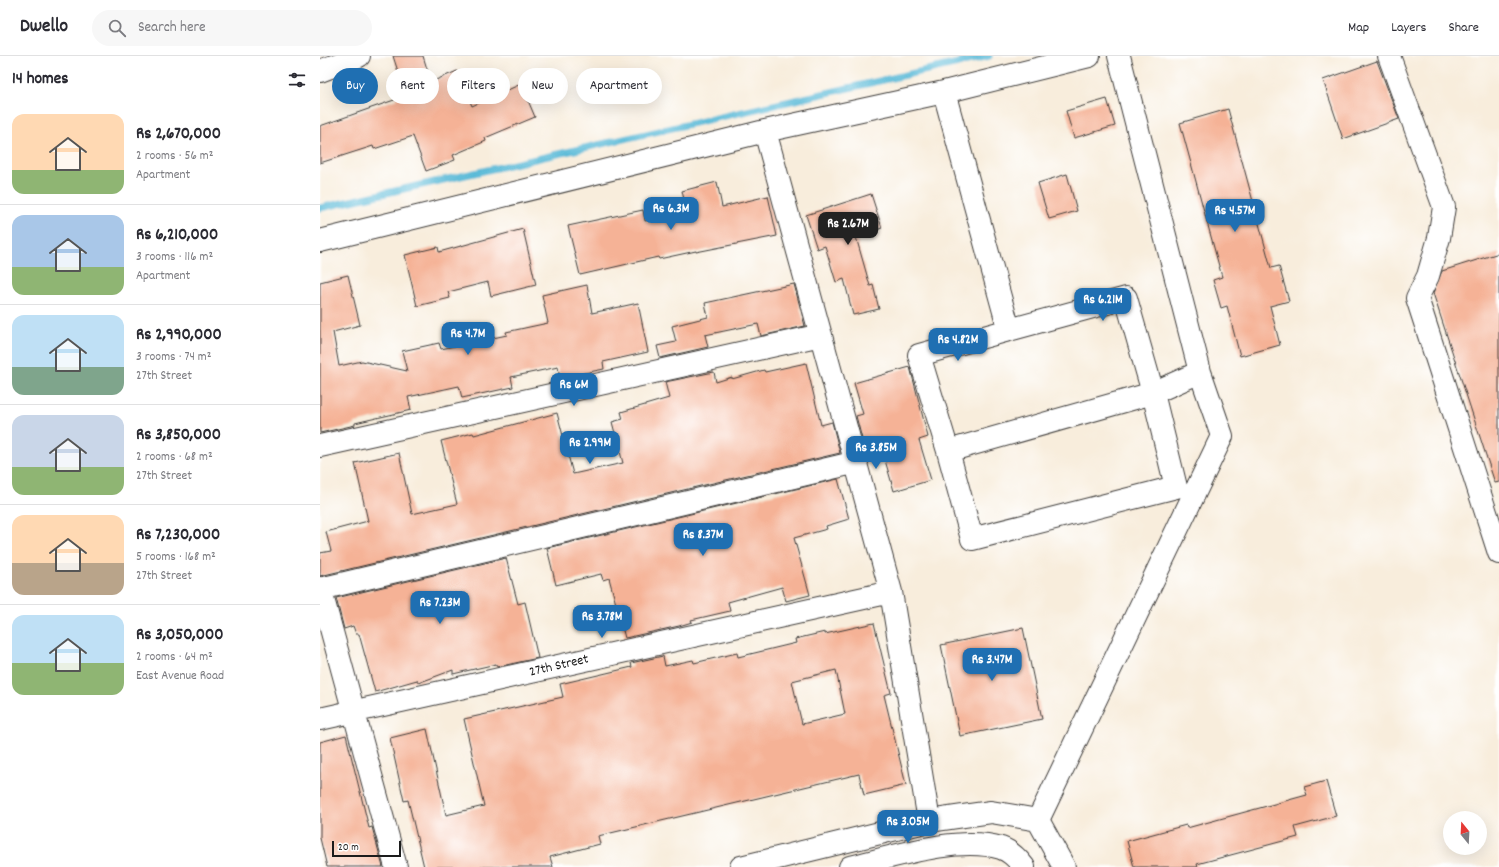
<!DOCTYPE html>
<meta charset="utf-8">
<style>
body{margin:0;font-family:Dekko,sans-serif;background:#f7f7f7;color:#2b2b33;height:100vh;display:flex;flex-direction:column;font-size:15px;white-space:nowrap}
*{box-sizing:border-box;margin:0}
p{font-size:13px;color:#7c7c81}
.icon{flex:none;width:22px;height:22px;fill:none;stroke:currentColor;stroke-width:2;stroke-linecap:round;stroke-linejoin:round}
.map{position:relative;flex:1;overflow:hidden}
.panel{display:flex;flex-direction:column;background:#fff;width:320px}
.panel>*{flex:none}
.guide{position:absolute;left:12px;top:12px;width:380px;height:36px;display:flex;gap:8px}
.needle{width:26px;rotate:342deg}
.tools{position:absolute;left:1123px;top:755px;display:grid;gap:8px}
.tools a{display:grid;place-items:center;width:44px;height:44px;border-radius:50%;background:#fff;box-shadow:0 4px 16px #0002;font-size:20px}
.scale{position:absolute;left:12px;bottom:10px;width:69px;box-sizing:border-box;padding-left:4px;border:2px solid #1c1c1c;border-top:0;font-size:11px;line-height:14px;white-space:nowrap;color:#1c1c1c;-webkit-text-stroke:3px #fff;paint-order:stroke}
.price{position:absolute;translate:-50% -34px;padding:0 9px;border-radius:8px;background:#1f6fb2;color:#fff;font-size:13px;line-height:26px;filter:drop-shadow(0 1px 2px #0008)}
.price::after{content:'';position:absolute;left:50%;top:24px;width:12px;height:9px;margin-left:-6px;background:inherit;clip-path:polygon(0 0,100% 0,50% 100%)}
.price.on{background:#222;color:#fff}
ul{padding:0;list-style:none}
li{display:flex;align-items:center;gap:12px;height:100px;padding:0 12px}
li+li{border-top:1px solid #e1e1e2}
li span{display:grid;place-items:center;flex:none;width:112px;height:80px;border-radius:12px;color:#555}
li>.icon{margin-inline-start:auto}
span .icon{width:48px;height:48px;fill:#fffc;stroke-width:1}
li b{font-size:17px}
h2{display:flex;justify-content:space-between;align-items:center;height:48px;padding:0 12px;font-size:17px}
.pill{padding:0 14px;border-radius:18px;background:#fff;box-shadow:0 4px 16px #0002;font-size:14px;line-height:36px}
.pill.on{background:#1f6fb2;color:#fff}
header{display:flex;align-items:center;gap:24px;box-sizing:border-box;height:56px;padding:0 20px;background:#fff;border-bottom:1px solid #e1e1e2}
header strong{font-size:19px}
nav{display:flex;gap:22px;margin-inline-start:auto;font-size:14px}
.search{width:280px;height:36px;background:#f7f7f7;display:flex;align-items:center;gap:10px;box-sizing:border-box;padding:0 14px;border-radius:22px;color:#7c7c81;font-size:15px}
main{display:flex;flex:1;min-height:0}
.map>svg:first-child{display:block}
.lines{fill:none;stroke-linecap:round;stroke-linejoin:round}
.stream{stroke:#58b9d7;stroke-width:7}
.building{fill:#f5b296;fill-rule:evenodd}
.minor-casing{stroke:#3d3b39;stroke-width:24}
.major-casing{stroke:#3d3b39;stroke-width:24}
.minor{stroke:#fff;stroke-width:22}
.major{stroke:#fff;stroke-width:22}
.labels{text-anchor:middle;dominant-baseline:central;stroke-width:3.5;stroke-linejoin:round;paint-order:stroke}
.street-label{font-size:14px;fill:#1c1c1c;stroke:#fff}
</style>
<header>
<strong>Dwello</strong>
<div class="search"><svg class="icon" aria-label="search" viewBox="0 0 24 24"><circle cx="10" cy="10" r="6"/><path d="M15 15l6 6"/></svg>Search here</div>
<nav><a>Map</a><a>Layers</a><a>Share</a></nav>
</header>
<main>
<section class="panel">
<h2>14 homes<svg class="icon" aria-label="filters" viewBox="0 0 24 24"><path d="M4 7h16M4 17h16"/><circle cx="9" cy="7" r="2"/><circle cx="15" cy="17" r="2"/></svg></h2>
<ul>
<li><span style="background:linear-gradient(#ffd9b3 70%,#8fb573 0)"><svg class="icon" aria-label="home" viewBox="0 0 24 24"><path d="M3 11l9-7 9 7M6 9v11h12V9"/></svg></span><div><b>Rs 2,670,000</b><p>2 rooms · 56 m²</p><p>Apartment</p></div></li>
<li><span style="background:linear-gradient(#a9c7e8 65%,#8fb573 0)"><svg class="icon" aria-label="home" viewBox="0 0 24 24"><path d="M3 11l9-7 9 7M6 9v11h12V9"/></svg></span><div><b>Rs 6,210,000</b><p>3 rooms · 116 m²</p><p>Apartment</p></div></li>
<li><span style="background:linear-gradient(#bfe0f5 65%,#7fa58c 0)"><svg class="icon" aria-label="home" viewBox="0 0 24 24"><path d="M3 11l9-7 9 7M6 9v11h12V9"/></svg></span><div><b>Rs 2,990,000</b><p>3 rooms · 74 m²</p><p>27th Street</p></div></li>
<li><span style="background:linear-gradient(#c9d6e8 65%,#8fb573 0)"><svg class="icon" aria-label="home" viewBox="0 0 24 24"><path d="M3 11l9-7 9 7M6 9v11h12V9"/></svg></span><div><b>Rs 3,850,000</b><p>2 rooms · 68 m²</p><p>27th Street</p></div></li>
<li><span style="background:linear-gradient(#ffd9b3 60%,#b9a48a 0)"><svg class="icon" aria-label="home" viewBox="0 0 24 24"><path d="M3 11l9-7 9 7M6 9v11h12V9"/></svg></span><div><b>Rs 7,230,000</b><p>5 rooms · 168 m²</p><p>27th Street</p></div></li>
<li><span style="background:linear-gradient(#bfe0f5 60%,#8fb573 0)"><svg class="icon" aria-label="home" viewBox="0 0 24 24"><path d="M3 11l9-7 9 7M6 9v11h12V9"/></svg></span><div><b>Rs 3,050,000</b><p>2 rooms · 64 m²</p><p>East Avenue Road</p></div></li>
</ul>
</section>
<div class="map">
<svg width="1179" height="811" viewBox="0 0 1179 811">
<rect width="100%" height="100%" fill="#fff"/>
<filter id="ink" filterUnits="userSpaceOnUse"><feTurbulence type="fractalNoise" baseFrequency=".025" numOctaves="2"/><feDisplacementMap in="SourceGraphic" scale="8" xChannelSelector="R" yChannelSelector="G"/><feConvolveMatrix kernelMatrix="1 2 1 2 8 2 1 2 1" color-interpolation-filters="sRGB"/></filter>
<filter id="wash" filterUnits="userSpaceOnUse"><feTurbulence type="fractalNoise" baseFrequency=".012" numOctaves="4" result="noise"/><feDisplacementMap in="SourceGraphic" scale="16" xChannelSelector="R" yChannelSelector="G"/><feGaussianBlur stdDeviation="0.9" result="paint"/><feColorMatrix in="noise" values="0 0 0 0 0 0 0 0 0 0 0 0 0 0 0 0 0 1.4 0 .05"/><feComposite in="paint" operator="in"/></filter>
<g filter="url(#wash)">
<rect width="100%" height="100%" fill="#f8eddc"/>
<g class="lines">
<path class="stream" d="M 0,152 L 669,0"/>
</g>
<g id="blocks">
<path class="building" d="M 73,0 L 103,0 L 111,26 L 137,15 L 152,50 L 201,28 L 215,61 L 165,82 L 166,85 L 133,99 L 135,104 L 106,115 L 93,80 L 54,93 L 53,90 L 0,107 L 0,70 L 77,43 L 75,38 L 84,34 Z
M 1057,5 L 1079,63 L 1023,83 L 1003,24 Z
M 787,43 L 795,70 L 754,82 L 746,55 Z
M 908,53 L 951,212 L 959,210 L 969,245 L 950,250 L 960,289 L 920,300 L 907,250 L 901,252 L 893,224 L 902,221 L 860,67 Z
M 747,118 L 757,155 L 729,163 L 718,127 Z
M 397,126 L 402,151 L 448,140 L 457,180 L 376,196 L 376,195 L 339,203 L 338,201 L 260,219 L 248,170 L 323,154 L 325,165 L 367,156 L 362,135 Z
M 551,138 L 562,172 L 536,181 L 550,230 L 553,229 L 559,253 L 533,259 L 524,223 L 516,226 L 505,190 L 497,193 L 486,159 Z
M 203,173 L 216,229 L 171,240 L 168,226 L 128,236 L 130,242 L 97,250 L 85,199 L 118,191 L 119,196 Z
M 1179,197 L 1179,426 L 1175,427 L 1113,237 L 1122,215 Z
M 28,219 L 40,269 L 13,276 L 19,310 L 42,305 L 87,315 L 82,295 L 119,287 L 121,293 L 187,279 L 186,276 L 228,267 L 222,239 L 267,229 L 272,257 L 318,247 L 328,296 L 283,306 L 284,313 L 240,322 L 238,311 L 191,321 L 193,331 L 142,342 L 139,330 L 88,341 L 91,354 L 35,367 L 35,369 L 0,377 L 0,226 Z
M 474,228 L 485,270 L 441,280 L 438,268 L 385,279 L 388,291 L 340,302 L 337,290 L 356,286 L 352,270 L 388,261 L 385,247 Z
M 486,307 L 501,369 L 512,366 L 520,397 L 0,520 L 0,497 L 11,495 L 6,476 L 48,465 L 35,407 L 79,397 L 92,458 L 137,448 L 121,385 L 153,377 L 154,379 L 237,357 L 253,418 L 303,407 L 292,366 L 303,363 L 301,356 L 349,342 L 345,326 L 394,316 L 396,326 L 412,321 L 412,323 L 444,314 L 445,316 Z
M 590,311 L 608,381 L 599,384 L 611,424 L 574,435 L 562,394 L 546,398 L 536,360 L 543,358 L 534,327 Z
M 518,423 L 529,463 L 506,470 L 507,473 L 474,482 L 490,539 L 466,545 L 462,531 L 408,546 L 410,555 L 371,564 L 372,566 L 359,570 L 305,582 L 289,522 L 283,524 L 281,518 L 236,529 L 227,492 Z
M 186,502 L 198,548 L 205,546 L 218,602 L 177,611 L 176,608 L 133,618 L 133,614 L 98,627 L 97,624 L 55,636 L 39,578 L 36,578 L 33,570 L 24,573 L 16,542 Z
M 554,567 L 571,637 L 564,639 L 586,729 L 544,739 L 539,718 L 278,780 L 280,788 L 230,801 L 233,811 L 104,811 L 88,744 L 84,745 L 70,682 L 107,673 L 126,759 L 164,750 L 144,663 L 243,641 L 240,628 L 312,611 L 311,607 L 343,600 L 345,610 L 373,604 L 374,607 L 417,597 L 418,601 L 476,587 L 475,583 L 505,576 L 505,578 ZM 516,614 L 525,658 L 482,668 L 472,625 Z
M 703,572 L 722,663 L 640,680 L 621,589 Z
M 26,679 L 49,772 L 52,771 L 63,811 L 7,811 L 0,782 L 0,686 Z
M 1006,725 L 1016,760 L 975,771 L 978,781 L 877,808 L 878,811 L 814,811 L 807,785 L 866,769 L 867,772 L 987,739 L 984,731 Z"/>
</g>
</g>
<g filter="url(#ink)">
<use href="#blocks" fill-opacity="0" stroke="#3d3b39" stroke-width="1"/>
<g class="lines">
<defs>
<path id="minor" d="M 1069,0 L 1124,151 L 1119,182 L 1108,220 L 1097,242 L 1179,497
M 0,15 L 39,0
M 624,36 L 689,274 L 599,299 L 628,395 L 833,337 L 880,316
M 445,75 L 571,536 L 609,765
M 0,185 L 445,75 L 624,36 L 769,0
M 0,390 L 501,279
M 628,395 L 652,483 L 856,431 L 833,337 L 806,242 L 689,274
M 0,532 L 76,811
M 0,533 L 537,406
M 0,663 L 571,536
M 718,764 L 902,380 L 880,316 L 799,0"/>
<path id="major" d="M 421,811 L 609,765 L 671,756 L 718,764 L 744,811
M 530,811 C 572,801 638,779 681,792 C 690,795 698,803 704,811"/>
</defs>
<use href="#minor" class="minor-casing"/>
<use href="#major" class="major-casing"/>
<use href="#minor" class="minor"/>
<use href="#major" class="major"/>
</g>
</g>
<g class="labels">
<g class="street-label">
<text transform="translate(239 610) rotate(-13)">27th Street</text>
</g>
</g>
</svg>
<div class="tools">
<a><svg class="needle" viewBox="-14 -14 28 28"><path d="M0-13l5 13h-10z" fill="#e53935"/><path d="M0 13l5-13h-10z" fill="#7c7c81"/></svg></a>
</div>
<div class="scale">20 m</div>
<b class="price" style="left:351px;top:175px">Rs 6.3M</b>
<b class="price" style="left:915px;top:177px">Rs 4.57M</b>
<b class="price on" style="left:528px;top:190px">Rs 2.67M</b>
<b class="price" style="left:783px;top:266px">Rs 6.21M</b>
<b class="price" style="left:148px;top:300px">Rs 4.7M</b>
<b class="price" style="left:638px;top:306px">Rs 4.82M</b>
<b class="price" style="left:254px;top:351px">Rs 6M</b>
<b class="price" style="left:270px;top:409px">Rs 2.99M</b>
<b class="price" style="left:556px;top:414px">Rs 3.85M</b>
<b class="price" style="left:383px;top:501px">Rs 8.37M</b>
<b class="price" style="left:120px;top:569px">Rs 7.23M</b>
<b class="price" style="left:282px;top:583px">Rs 3.78M</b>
<b class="price" style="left:672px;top:626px">Rs 3.47M</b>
<b class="price" style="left:588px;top:788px">Rs 3.05M</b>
<div class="guide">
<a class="pill on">Buy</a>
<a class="pill">Rent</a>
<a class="pill">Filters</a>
<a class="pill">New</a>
<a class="pill">Apartment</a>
</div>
</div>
</main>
